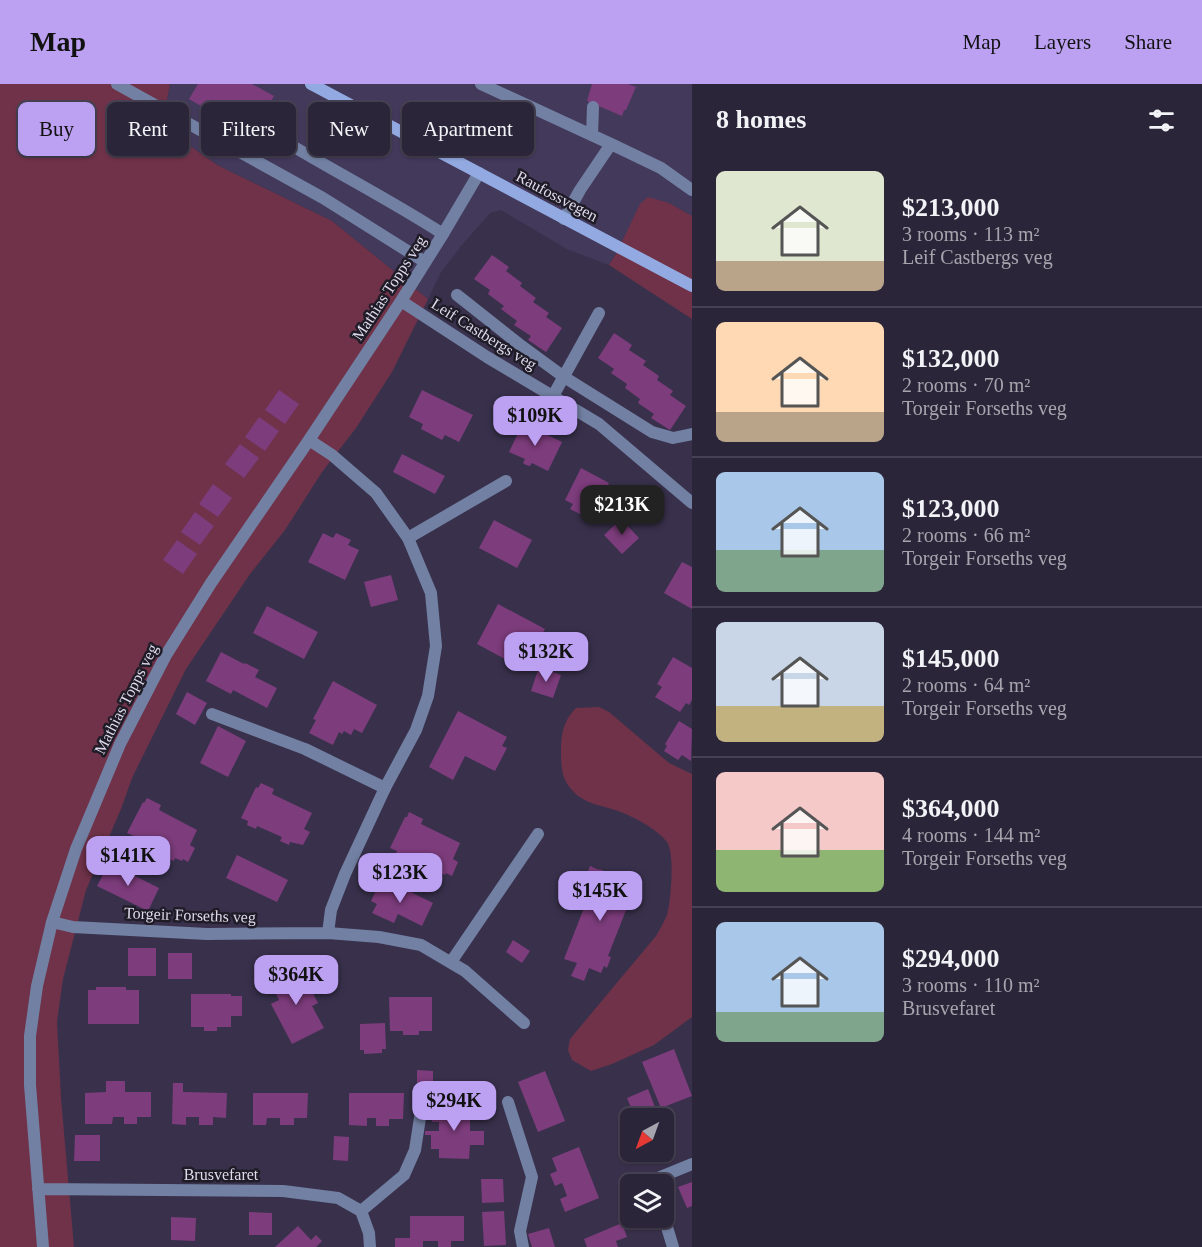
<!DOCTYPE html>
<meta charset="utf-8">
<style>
body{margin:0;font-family:Georgia,serif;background:#373144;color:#f1f3f6;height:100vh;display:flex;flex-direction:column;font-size:22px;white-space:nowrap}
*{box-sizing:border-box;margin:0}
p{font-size:20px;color:#a6a5ae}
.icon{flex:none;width:33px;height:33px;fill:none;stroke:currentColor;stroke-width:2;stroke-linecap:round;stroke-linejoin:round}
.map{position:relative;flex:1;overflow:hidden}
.details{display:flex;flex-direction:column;background:#2b2539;width:510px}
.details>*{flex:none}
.guide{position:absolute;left:18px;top:18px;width:570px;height:54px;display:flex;gap:12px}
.needle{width:39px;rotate:221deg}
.fabs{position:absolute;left:620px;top:1024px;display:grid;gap:12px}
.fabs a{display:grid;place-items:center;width:54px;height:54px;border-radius:9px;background:#2b2539;box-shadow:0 2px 4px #0004,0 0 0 2px #474253;font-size:30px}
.price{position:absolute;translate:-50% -51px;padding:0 14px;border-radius:12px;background:#bca0f2;color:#111;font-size:20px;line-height:39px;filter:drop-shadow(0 2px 3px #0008)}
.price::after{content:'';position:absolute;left:50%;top:36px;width:18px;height:14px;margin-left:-9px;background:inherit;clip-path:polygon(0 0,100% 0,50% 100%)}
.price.on{background:#222;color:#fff}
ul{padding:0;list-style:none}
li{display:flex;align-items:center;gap:18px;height:150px;padding:0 24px}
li+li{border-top:2px solid #474253}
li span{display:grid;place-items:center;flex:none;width:168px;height:120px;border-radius:9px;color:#555}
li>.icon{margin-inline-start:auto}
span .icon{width:72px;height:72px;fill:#fffc;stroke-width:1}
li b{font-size:26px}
h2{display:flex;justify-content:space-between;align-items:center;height:72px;padding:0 24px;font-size:26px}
.pill{padding:0 21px;border-radius:9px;background:#2b2539;box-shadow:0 2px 4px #0004,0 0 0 2px #474253;font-size:21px;line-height:54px}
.pill.on{background:#bca0f2;color:#111}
header{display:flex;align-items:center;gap:36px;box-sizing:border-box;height:84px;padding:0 30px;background:#bca0f2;color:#111}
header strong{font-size:28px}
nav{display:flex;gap:33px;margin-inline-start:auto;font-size:21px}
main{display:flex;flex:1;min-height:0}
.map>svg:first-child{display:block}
.built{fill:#43395b}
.green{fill:#6f3249}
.building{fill:#7d3c7c}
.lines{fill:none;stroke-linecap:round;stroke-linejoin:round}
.service{stroke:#7281a3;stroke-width:12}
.minor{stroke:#7281a3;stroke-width:12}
.secondary{stroke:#92aae1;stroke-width:12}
.labels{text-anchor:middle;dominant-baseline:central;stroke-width:5;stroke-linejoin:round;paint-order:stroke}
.street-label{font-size:16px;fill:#dfdbec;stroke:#1f1c28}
</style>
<header>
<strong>Map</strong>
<nav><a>Map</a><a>Layers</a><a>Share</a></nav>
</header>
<main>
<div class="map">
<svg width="692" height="1163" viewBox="0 0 692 1163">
<rect width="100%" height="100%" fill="#39314c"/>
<path class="built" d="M 170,0 L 692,0 L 692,132 L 669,119 L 616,170 L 609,181 L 567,165 L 501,126 L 490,129 L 461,162 L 441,188 L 428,215 L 332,137 L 219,82 L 181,56 L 165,40 L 164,30 Z"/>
<path class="green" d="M 0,0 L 170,0 L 164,30 L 165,40 L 181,56 L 219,82 L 332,137 L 428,215 L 392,288 L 356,344 L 322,388 L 285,446 L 250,490 L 186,585 L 132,694 L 121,725 L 86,806 L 63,895 L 57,938 L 61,1014 L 74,1163 L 0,1163 Z
M 648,113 L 669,119 L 692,132 L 692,235 L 609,181 L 616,170 L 640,120 Z
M 599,623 L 609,628 L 669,679 L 692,690 L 692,933 L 654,961 L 612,980 L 591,987 L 572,976 L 568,966 L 570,955 L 656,852 C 660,845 664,838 667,831 C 671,816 675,770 667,758 C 657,745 636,734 621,728 C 603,721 584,721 571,705 C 561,694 561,680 561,666 C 561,649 564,636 576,624 Z"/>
<path class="building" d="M 198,0 L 252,0 L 274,12 L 251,51 L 189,15 Z
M 592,0 L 628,0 L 636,3 L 626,26 L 624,26 L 622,32 L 587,17 Z
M 492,171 L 509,183 L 506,187 L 522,199 L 520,202 L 536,214 L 533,218 L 549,229 L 546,233 L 562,244 L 546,268 L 528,256 L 531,252 L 514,241 L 517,237 L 501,225 L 504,222 L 488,210 L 490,206 L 474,195 Z
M 614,249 L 632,261 L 629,266 L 646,277 L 643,281 L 659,292 L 657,296 L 673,307 L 670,311 L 686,322 L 670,346 L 651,334 L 654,330 L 638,319 L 640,315 L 625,304 L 627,300 L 611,289 L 614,285 L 598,274 Z
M 279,306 L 299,320 L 285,340 L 265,326 Z
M 422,306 L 473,331 L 459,358 L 445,351 L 442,356 L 421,345 L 423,340 L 409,333 Z
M 259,333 L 279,347 L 265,367 L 245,353 Z
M 523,339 L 562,358 L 548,387 L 532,379 L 530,382 L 526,381 L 523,379 L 525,375 L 509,368 Z
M 240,360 L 259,374 L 244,394 L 225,380 Z
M 402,370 L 445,392 L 435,410 L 393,388 Z
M 581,384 L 609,399 L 595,427 L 596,428 L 592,436 L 570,425 L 573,420 L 565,416 Z
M 213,400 L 232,414 L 218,433 L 199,420 Z
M 195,428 L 214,442 L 200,461 L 181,448 Z
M 621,435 L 639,454 L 622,470 L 604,451 Z
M 494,436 L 532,456 L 517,484 L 479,464 Z
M 323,449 L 333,454 L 336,449 L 351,456 L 348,461 L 359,466 L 345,496 L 308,478 Z
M 177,456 L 197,470 L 183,490 L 163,476 Z
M 682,478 L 692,483 L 692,525 L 664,509 Z
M 391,491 L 398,516 L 371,523 L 364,498 Z
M 498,520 L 545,545 L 530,572 L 523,568 L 516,581 L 477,560 Z
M 267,522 L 318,548 L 304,575 L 253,549 Z
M 221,568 L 244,580 L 245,579 L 259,586 L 255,593 L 277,604 L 267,624 L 233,606 L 231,610 L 206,597 Z
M 673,573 L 692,584 L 692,616 L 689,621 L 686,619 L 680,628 L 655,613 L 662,603 L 657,600 Z
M 539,583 L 561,591 L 553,614 L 531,607 Z
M 333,597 L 377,621 L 362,649 L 354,645 L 351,651 L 344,647 L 342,650 L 339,648 L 333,661 L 309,649 L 316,636 L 313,635 Z
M 187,608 L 207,619 L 195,641 L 176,630 Z
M 458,627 L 507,653 L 502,662 L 507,664 L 495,687 L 465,672 L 453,696 L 429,683 Z
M 679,637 L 692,645 L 691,677 L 682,671 L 678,676 L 664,667 L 667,662 L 665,660 Z
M 218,642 L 246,657 L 228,693 L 200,679 Z
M 261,699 L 274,705 L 272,710 L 312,729 L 304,745 L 310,748 L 303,761 L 290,758 L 289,761 L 280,757 L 282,753 L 257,742 L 256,745 L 247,741 L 248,737 L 241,734 L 256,703 L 258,704 Z
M 147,714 L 161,721 L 159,726 L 197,746 L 190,761 L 195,764 L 188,778 L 183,775 L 182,777 L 175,774 L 174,777 L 165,773 L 167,769 L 143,757 L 141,761 L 132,756 L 134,752 L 127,749 L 143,718 L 144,719 Z
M 409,728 L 423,735 L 421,740 L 460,759 L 453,775 L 458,778 L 452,792 L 446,789 L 445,791 L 439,788 L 437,791 L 428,787 L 430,783 L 406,771 L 404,775 L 395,771 L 397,767 L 390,764 L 405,733 L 407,733 Z
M 237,771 L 288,796 L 277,818 L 226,794 Z
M 109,779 L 159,804 L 148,827 L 97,802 Z
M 590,782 L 599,786 L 599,785 L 637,799 L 634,807 L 637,808 L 633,818 L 630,816 L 608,872 L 611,873 L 607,884 L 604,882 L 601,889 L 589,884 L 584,897 L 571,892 L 577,879 L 564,875 L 593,801 L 584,798 Z
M 382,794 L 433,819 L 422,842 L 398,830 L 394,839 L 372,829 L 377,820 L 371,817 Z
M 513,856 L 530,867 L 522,879 L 506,868 Z
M 128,864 L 156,864 L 156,892 L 128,892 Z
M 168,869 L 192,869 L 192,895 L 168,895 Z
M 300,884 L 318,919 L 312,922 L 324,944 L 292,960 L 271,920 L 279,916 L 270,898 Z
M 96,903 L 126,903 L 126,906 L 139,906 L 139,940 L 88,940 L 88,906 L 96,906 Z
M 191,910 L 231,910 L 231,912 L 242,912 L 242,932 L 231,932 L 231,943 L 217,943 L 217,947 L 204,947 L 204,943 L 191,943 Z
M 389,913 L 432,913 L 432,947 L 419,947 L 419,951 L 403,951 L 403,947 L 390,947 Z
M 385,939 L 386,965 L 382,965 L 382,969 L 364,970 L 364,966 L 360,966 L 360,940 Z
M 674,965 L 692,1012 L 661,1024 L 642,978 Z
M 417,986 L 433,987 L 433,1011 L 417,1010 Z
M 545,987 L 565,1037 L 538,1048 L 518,998 Z
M 106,997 L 125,997 L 125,1008 L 151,1008 L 151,1033 L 137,1033 L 137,1040 L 124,1040 L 124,1033 L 113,1033 L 112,1040 L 85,1040 L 85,1009 L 106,1008 Z
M 173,999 L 183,999 L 183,1008 L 227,1009 L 226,1034 L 213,1033 L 213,1041 L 199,1041 L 199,1033 L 186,1033 L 186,1041 L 172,1040 Z
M 648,1005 L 657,1028 L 640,1035 L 636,1035 L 627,1014 Z
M 253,1009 L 308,1009 L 307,1034 L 294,1034 L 294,1041 L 280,1041 L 280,1034 L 267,1034 L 266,1041 L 253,1041 Z
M 349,1009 L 404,1009 L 403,1035 L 389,1035 L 389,1042 L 376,1042 L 376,1034 L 367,1034 L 367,1042 L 349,1041 Z
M 432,1020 L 470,1021 L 470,1047 L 484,1047 L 484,1061 L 470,1061 L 469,1075 L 439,1074 L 439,1065 L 431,1065 L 431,1051 L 425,1051 L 425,1047 L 439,1047 L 439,1038 L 432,1038 Z
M 75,1051 L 100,1051 L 100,1077 L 74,1077 Z
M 334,1052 L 349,1053 L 348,1077 L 333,1076 Z
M 579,1063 L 599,1114 L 565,1128 L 560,1115 L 567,1112 L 562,1099 L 555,1102 L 550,1090 L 557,1087 L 552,1074 Z
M 481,1095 L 503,1095 L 504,1118 L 482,1119 Z
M 692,1098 L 692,1122 L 687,1124 L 678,1103 Z
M 504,1127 L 506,1161 L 484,1162 L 482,1128 Z
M 249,1128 L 272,1129 L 272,1151 L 249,1151 Z
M 410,1132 L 464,1132 L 464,1157 L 451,1157 L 451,1163 L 438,1163 L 438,1157 L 423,1157 L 423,1163 L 395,1163 L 395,1154 L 410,1154 Z
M 171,1133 L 196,1134 L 195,1157 L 171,1156 Z
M 622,1139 L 627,1153 L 616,1157 L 618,1163 L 587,1163 L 584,1155 Z
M 298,1142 L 311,1156 L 316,1151 L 322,1157 L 316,1163 L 275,1163 Z
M 549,1144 L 555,1163 L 532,1163 L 528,1150 Z"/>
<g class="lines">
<path class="service" d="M 592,51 L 593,23
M 276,52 C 331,86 389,115 443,150
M 457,211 L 519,260 L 564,293 L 652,348 L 673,354 L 692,350
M 553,312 L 599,229
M 408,454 L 506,397
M 212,630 L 305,665 L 385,704
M 451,878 L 538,750
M 508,1018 L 532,1093 L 520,1147 L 523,1163
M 361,1127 L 404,1091 L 415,1066 L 422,1021"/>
<path class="minor" d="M 117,0 L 323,114 L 425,178
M 481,0 L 611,60
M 564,135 L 580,106 L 611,60 L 661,84 L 692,106
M 401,217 L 487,273 L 599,340 L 692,419
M 309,356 L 332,371 L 376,409 L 408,454 L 431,509 L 436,562 L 428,612 L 416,646 L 385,704 L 345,790 L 331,826 L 328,849
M 52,838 L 73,843 L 207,850 L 328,849 L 379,853 L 421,861 L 465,887 L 524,939
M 654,1101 L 653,1096 L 692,1080
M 38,1105 L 283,1107 L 338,1114 L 361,1127 L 369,1149 L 370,1163
M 663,1130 L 673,1163
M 43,1163 L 30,1001 L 30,952 L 37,902 L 52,838 L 76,765 L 120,660 L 166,571 L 211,499 L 309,356 L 401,217 L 443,150 L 479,89"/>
<path class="secondary" d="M 311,0 L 692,202"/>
</g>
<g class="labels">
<g class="street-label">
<text transform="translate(557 112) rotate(28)">Raufossvegen</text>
<text transform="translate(389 204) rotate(-57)">Mathias Topps veg</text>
<text transform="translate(484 250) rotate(32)">Leif Castbergs veg</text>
<text transform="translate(126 615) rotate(-63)">Mathias Topps veg</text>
<text transform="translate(190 831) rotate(2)">Torgeir Forseths veg</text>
<text x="221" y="1090">Brusvefaret</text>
</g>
</g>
</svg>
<div class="fabs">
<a><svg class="needle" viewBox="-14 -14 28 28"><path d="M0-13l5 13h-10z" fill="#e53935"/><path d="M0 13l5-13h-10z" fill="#a6a5ae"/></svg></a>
<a><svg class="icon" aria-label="layers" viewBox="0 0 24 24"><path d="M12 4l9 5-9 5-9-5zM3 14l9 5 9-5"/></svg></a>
</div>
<b class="price" style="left:535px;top:363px">$109K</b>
<b class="price on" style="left:622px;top:452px">$213K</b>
<b class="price" style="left:546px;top:599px">$132K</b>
<b class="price" style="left:128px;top:803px">$141K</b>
<b class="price" style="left:400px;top:820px">$123K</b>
<b class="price" style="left:600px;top:838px">$145K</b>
<b class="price" style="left:296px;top:922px">$364K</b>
<b class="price" style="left:454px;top:1048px">$294K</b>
<div class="guide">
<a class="pill on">Buy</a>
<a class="pill">Rent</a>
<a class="pill">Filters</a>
<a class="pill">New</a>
<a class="pill">Apartment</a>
</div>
</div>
<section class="details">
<h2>8 homes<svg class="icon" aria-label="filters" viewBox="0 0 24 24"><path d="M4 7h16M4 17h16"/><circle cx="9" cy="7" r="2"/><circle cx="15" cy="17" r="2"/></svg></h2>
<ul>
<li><span style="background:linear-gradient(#dfe7d0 75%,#b9a48a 0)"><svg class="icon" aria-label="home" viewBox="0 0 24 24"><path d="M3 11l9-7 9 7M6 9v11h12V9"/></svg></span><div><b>$213,000</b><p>3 rooms · 113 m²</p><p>Leif Castbergs veg</p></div></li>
<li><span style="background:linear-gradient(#ffd9b3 75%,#b9a48a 0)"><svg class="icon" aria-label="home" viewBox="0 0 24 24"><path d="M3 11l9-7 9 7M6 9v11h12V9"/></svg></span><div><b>$132,000</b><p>2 rooms · 70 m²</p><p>Torgeir Forseths veg</p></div></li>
<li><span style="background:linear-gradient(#a9c7e8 65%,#7fa58c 0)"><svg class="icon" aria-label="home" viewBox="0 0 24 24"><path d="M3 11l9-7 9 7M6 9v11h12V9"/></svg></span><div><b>$123,000</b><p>2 rooms · 66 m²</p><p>Torgeir Forseths veg</p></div></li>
<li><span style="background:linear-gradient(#c9d6e8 70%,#c2b280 0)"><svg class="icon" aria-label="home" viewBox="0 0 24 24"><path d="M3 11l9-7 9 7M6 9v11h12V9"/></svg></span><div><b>$145,000</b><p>2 rooms · 64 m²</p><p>Torgeir Forseths veg</p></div></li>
<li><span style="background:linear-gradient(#f6c9c9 65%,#8fb573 0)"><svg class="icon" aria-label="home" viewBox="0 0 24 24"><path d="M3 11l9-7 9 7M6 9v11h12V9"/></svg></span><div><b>$364,000</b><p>4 rooms · 144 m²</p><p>Torgeir Forseths veg</p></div></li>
<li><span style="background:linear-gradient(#a9c7e8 75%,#7fa58c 0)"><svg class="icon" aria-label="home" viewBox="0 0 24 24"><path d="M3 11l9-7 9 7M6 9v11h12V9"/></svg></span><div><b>$294,000</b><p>3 rooms · 110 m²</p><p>Brusvefaret</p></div></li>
</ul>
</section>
</main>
